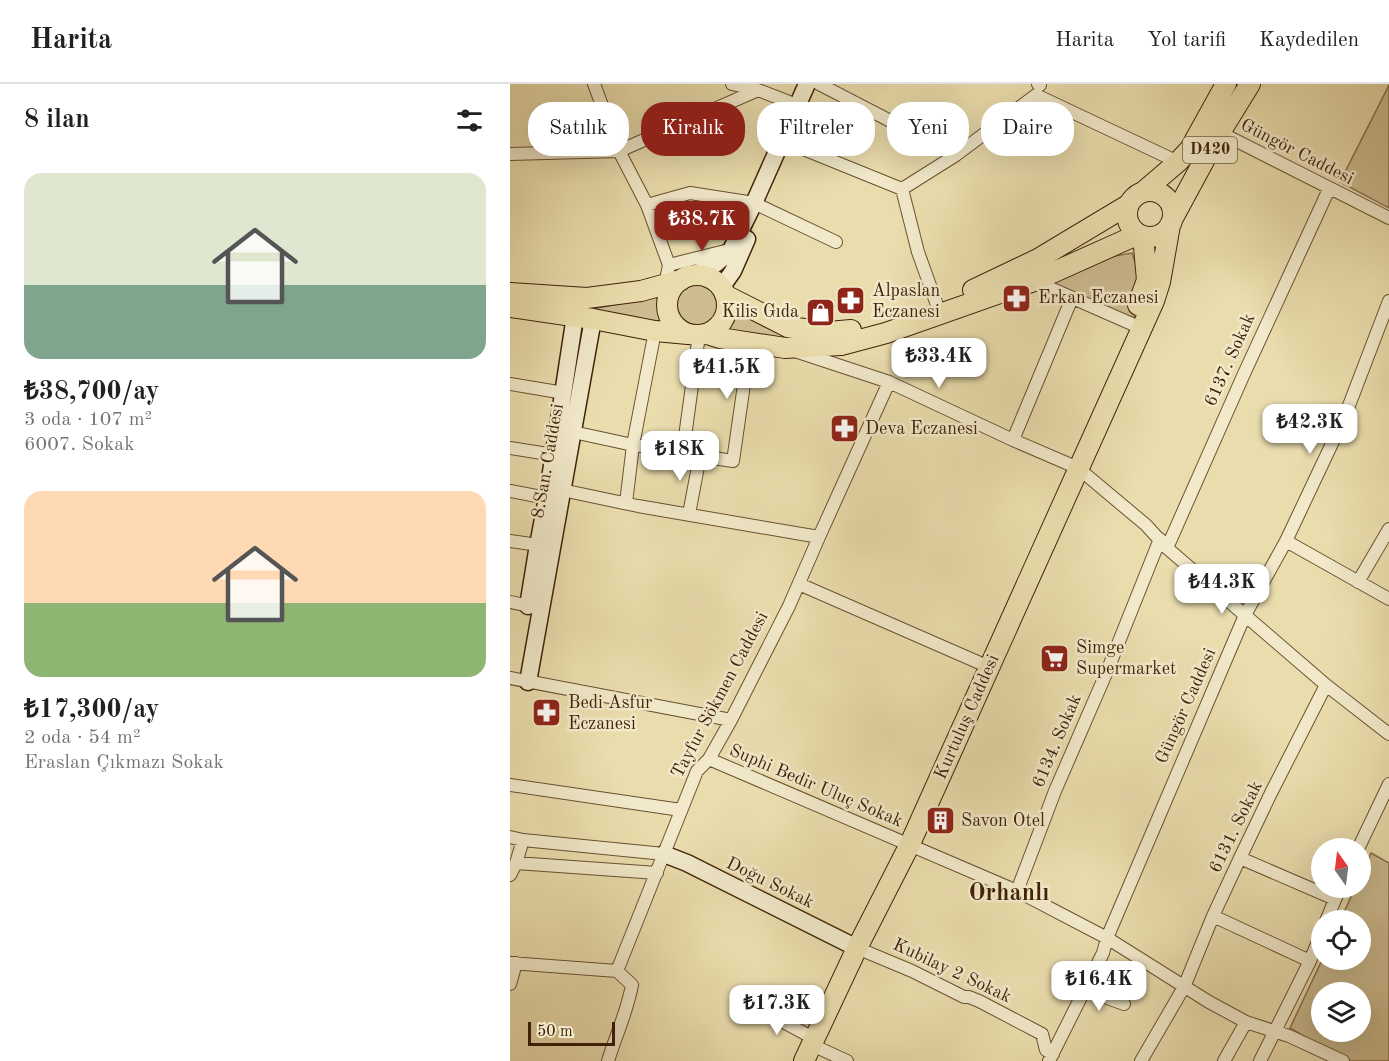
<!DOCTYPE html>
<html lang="tr">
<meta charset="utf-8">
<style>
body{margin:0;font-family:"Old Standard TT",serif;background:#f2f2f2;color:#202124;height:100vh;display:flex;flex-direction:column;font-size:22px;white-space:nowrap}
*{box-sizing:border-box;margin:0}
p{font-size:20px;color:#757577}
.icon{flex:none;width:33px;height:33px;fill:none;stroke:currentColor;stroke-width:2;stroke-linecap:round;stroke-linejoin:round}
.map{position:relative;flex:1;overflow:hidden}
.sheet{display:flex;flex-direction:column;background:#fff;width:510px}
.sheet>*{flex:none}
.banner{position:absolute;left:18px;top:18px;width:570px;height:54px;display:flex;gap:12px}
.needle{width:39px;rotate:346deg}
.buttons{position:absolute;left:801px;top:754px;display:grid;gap:12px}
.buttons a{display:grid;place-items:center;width:60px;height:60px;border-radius:50%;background:#fff;box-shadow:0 6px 24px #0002;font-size:30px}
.scale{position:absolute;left:18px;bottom:15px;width:87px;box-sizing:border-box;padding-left:6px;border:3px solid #402208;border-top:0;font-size:16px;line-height:21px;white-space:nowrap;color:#402208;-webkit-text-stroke:4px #f1e9ca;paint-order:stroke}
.price{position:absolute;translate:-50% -51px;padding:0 14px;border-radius:12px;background:#fff;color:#222;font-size:20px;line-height:39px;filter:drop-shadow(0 2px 3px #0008)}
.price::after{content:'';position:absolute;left:50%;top:36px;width:18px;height:14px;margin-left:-9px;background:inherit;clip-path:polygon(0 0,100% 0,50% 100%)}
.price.on{background:#8f2418;color:#fff}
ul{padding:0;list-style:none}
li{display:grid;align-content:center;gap:12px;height:318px;padding:0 24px}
li span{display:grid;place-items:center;height:186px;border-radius:18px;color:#555}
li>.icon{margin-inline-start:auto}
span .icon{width:108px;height:108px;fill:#fffc;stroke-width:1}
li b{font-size:26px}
h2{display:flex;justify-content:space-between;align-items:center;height:72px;padding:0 24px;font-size:26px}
.tag{padding:0 21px;border-radius:24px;background:#fff;box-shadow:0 6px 24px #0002;font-size:21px;line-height:54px}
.tag.on{background:#8f2418;color:#fff}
header{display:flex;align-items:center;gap:36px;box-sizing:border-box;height:84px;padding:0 30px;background:#fff;border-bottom:2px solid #e0e0e0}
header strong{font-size:28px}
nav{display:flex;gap:33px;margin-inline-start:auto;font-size:21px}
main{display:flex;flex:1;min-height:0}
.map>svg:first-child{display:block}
.green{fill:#cdbd91;stroke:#86704c;stroke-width:1.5;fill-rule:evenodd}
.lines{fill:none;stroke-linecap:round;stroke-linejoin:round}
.street-casing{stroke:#6a5131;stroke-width:14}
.secondary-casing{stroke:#402208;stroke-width:19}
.primary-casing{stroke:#402208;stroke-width:22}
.street{stroke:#f1e9ca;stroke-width:12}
.secondary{stroke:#f1e9ca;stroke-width:16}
.primary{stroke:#eaddad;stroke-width:20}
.labels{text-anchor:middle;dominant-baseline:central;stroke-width:5;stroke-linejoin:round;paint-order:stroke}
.shield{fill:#f1e9ca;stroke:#755e42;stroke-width:1.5}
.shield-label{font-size:16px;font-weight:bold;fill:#402208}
.street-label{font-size:18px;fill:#402208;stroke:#f1e9ca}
.poi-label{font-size:18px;fill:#402208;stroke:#f1e9ca;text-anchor:start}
.district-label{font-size:24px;font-weight:bold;fill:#402208;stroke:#f1e9ca}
</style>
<header>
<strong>Harita</strong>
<nav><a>Harita</a><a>Yol tarifi</a><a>Kaydedilen</a></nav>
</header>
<main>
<section class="sheet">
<h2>8 ilan<svg class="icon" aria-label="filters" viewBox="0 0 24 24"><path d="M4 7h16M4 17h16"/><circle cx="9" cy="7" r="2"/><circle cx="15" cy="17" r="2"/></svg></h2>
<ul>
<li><span style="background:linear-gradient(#dfe7d0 60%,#7fa58c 0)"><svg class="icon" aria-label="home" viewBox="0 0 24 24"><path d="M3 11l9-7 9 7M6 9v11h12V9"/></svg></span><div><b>₺38,700/ay</b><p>3 oda · 107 m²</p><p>6007. Sokak</p></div></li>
<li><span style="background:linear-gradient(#ffd9b3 60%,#8fb573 0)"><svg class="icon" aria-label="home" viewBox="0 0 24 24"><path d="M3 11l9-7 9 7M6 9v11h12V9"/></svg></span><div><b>₺17,300/ay</b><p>2 oda · 54 m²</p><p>Eraslan Çıkmazı Sokak</p></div></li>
</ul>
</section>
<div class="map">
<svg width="879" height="977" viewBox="0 0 879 977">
<rect width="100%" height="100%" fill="#eaddad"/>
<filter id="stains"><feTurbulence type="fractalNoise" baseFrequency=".00333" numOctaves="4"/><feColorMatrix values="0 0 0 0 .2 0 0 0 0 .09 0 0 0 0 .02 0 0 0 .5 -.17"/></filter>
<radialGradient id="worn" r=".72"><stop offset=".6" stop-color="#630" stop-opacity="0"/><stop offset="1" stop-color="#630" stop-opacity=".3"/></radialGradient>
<path class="green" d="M 879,1 L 879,124 L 830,98 Z
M 622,169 L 629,189 L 630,203 L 623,238 L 536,195 L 605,172 Z
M167 220a21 21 0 1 1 42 0a21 21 0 1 1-42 0Z
M 152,206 L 155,234 L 159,243 L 55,230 L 135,215 Z
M 224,218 L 266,248 L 279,255 L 209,250 L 218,240 Z
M 861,769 L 879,779 L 879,977 L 837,977 L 780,944 L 812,876 L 850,876 L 850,837 L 830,837 L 845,804 L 850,804 L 851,792 ZM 812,909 L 850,909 L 850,948 L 812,948 Z"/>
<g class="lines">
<defs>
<path id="street" d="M 84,0 L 109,67 L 137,121 L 159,181 L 155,201
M 222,0 L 248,6 L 287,21
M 309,0 L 446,71
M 528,0 L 530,1
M 526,11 L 668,78
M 711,49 L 879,134
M 271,56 L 392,105 L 408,168 L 427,221
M 0,70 L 109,67 L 248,6
M 392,105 L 446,71 L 526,11
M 137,121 L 180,109 L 244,119 L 326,158
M 159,181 L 219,166
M 524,197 L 622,240
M 285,267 L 379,298 L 503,356 L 568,384 L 636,441 L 657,464 L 816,601 L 879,650
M 0,300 L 54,309
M 63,348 L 123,361 L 173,367 L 190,372 L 223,377 L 240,259
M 503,356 L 562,214
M 0,364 L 44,371
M 173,367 L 189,251
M 52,406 L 128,422 L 309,453
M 0,407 L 37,414
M 116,419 L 123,361 L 145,247
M 179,430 L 190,372
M 0,457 L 28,461
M 776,457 L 879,515
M 657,464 L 733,292 L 819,105
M 848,498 L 879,445
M 289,500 L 479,583
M 0,518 L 25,523
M 0,594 L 221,636
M 199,675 L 507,807 L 597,854 L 699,918 L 736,938 L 779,952 L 833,977
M 0,701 L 171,726
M 0,753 L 13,756 L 154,770
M 848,765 L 879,700
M 730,774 L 825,815
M 6,779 L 147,789
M 0,791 L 6,779 L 13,756
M 507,807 L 545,707 L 598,585 L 650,455
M 703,832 L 800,877
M 816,837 L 830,804
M 347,864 L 402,887 L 454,913 L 459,913 L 469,917 L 532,950 L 536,966 L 543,970
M 0,879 L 107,887
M 107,887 L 187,687 L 199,675 L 221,636 L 279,522 L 309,453 L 379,298
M 0,900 L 6,879
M 575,906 L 614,920
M 244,922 L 305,955
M 302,961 L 337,977
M 98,977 C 106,951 117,928 122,901 L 107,887
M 539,977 L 593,869 L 597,854 L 735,531 L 776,457 L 835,332 L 879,217
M 631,977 L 674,903 L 703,832 L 730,774 L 761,709 L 816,601
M 714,977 L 736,938
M 750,977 L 800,877 L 812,848"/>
<path id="secondary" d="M 179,193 L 207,179 L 221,166 L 244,119 L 297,0
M 211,204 L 223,187 L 237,155
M 18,522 L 28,461 L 37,414 L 65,232
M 18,598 L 83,235
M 154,770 L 177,779 L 347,864"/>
<path id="primary" d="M617 130a23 23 0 1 1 46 0a23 23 0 1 1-46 0Z
M 634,107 L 668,78 L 680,65 L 716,0
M 663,134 L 703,60 L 740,0
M157 221a30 30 0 1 1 60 0a30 30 0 1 1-60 0Z
M 463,206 L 528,175 L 618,121
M 0,209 L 77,214 L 131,207 L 171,196
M 215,211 L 278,243 L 319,248 L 341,246
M 628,221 L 637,196 L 633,152
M 0,223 L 83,235 L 145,247 L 178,250
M 197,250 L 210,254 L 275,264 L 331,261 L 376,249 L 524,197 L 629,150
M 294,977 L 347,864 L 399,762 L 644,217 L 650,198 L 660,141"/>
</defs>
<use href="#street" class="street-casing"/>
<use href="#secondary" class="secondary-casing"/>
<use href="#primary" class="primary-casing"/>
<use href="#street" class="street"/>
<use href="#secondary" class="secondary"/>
<use href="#primary" class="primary"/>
</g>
<defs>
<symbol id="pharmacy-square" viewBox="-11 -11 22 22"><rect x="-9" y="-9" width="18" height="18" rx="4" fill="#8f2418" stroke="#f1e9ca"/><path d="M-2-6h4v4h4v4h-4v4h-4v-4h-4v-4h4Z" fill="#fff"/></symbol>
<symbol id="shop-square" viewBox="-11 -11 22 22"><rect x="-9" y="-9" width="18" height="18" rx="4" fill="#8f2418" stroke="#f1e9ca"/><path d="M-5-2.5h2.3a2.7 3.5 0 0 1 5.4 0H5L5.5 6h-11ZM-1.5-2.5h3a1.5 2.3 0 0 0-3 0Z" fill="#fff"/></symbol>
<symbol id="supermarket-square" viewBox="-11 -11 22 22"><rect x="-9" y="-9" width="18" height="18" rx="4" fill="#8f2418" stroke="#f1e9ca"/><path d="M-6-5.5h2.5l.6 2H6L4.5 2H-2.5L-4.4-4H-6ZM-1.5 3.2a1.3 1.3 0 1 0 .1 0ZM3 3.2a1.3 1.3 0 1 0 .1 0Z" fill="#fff"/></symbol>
<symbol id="building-square" viewBox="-11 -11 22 22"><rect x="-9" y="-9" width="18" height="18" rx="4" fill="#8f2418" stroke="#f1e9ca"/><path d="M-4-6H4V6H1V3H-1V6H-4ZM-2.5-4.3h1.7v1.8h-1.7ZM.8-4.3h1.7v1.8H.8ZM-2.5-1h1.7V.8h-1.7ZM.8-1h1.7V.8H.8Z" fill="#fff"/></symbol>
</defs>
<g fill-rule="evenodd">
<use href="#pharmacy-square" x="490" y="198" width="33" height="33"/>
<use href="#pharmacy-square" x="324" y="200" width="33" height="33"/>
<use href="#shop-square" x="294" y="212" width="33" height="33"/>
<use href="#pharmacy-square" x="318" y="328" width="33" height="33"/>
<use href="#supermarket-square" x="528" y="558" width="33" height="33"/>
<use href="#pharmacy-square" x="20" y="612" width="33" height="33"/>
<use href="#building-square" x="414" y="720" width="33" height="33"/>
</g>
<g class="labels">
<rect class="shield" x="673" y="53" width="54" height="26" rx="4.5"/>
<g class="shield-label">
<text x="700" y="66">D420</text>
</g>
<g class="street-label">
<text transform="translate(787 68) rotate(27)">Güngör Caddesi</text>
<text transform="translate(720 276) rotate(-66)">6137. Sokak</text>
<text transform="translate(38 377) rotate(-80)">8.San. Caddesi</text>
<text transform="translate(210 611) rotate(-62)">Tayfur Sökmen Caddesi</text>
<text transform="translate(676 622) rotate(-66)">Güngör Caddesi</text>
<text transform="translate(457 633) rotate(-66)">Kurtuluş Caddesi</text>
<text transform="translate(547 657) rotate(-67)">6134. Sokak</text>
<text transform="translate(306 702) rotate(23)">Suphi Bedir Uluç Sokak</text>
<text transform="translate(726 743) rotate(-64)">6131. Sokak</text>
<text transform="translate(260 799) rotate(26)">Doğu Sokak</text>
<text transform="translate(442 887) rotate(25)">Kubilay 2 Sokak</text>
</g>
<g class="poi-label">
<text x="362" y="207">Alpaslan<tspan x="362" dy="21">Eczanesi</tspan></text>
<text x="528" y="214">Erkan Eczanesi</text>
<text x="289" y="228" text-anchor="end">Kilis Gıda</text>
<text x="355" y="345">Deva Eczanesi</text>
<text x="566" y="564">Simge<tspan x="566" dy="21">Supermarket</tspan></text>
<text x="58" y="619">Bedi Asfur<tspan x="58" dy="21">Eczanesi</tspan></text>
<text x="451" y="737">Savon Otel</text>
</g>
<g class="district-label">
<text x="499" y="810">Orhanlı</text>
</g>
</g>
<rect width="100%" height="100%" filter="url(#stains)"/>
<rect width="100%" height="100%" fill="url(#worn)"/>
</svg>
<div class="buttons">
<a><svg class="needle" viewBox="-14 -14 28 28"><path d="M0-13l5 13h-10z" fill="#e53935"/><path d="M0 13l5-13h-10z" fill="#757577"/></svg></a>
<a><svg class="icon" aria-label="locate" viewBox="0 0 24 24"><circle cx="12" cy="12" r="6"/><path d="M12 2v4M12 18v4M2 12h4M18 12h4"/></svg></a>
<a><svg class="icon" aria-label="layers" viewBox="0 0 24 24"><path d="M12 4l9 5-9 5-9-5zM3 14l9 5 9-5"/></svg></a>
</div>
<div class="scale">50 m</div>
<b class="price on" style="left:192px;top:168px">₺38.7K</b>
<b class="price" style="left:429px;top:305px">₺33.4K</b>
<b class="price" style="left:217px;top:316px">₺41.5K</b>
<b class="price" style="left:800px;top:371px">₺42.3K</b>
<b class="price" style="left:170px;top:398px">₺18K</b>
<b class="price" style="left:712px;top:531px">₺44.3K</b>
<b class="price" style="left:589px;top:928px">₺16.4K</b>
<b class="price" style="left:267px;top:952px">₺17.3K</b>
<div class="banner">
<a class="tag">Satılık</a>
<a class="tag on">Kiralık</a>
<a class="tag">Filtreler</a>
<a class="tag">Yeni</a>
<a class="tag">Daire</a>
</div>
</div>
</main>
